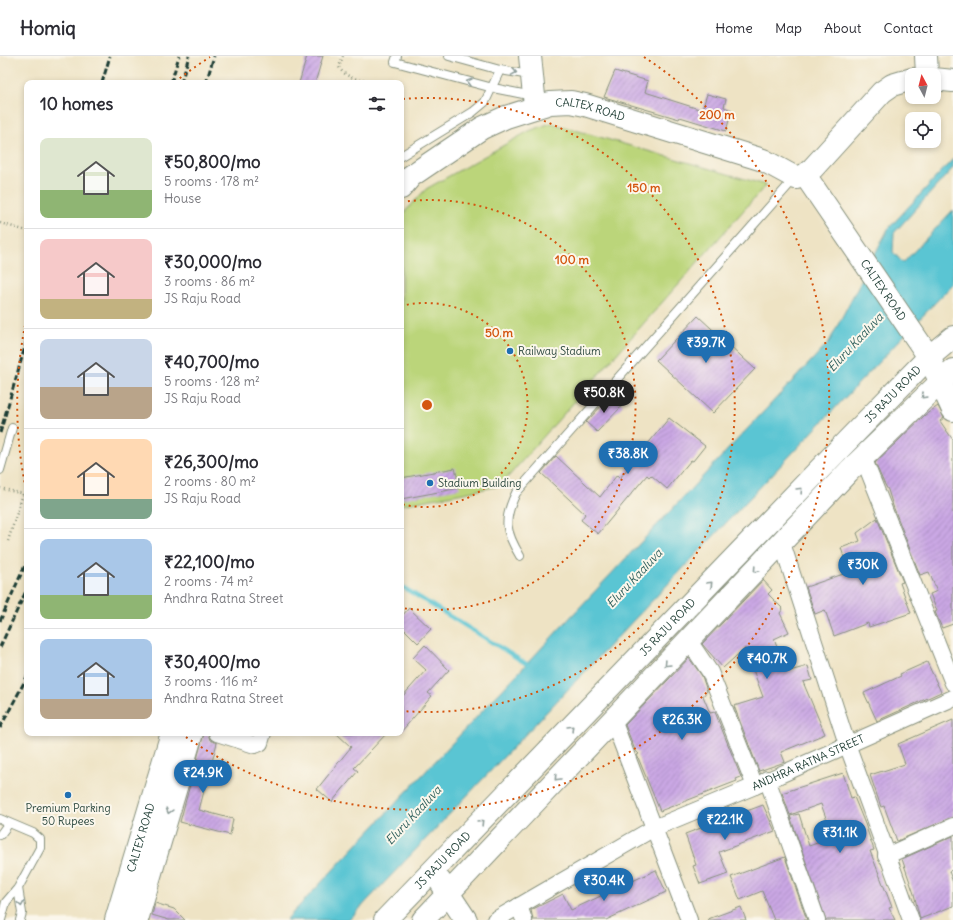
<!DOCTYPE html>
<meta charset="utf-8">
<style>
body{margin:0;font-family:Delius,sans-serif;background:#f2f2f3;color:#2b2b33;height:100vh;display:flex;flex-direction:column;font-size:15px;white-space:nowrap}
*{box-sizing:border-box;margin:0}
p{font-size:13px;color:#7c7c81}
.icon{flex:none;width:22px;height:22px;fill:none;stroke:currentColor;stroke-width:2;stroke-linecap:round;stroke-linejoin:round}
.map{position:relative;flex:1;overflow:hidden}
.drawer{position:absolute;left:24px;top:24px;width:380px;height:656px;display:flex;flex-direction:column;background:#fff;border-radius:8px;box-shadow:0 2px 6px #0003}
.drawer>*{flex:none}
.needle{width:26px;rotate:353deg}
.tools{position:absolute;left:905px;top:12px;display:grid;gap:8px}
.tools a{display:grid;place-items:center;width:36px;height:36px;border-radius:8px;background:#fff;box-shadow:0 2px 6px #0003;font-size:20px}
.price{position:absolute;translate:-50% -34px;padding:0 9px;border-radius:14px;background:#1f6fb2;color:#fff;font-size:13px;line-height:26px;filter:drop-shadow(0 1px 2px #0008)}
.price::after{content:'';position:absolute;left:50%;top:24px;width:12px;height:9px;margin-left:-6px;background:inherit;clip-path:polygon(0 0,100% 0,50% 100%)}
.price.selected{background:#222;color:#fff}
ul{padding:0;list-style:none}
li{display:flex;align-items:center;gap:12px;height:100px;padding:0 16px}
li+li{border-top:1px solid #e1e1e2}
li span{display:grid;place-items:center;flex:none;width:112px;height:80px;border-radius:8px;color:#555}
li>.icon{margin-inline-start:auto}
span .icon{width:48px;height:48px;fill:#fffc;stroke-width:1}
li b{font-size:17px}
h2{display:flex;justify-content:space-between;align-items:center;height:48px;padding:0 16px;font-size:17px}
header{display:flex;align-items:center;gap:24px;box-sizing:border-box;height:56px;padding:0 20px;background:#fff;border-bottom:1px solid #e1e1e2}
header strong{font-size:19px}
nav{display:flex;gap:22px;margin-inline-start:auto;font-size:14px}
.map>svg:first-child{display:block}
.pitch{fill:#bbd57a;stroke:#6d8957}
.water{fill:#5ac5d3;stroke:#3c8184}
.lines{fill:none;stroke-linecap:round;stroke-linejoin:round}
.stream{stroke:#5ac5d3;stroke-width:4}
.building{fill:url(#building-hatch)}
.lane-casing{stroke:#86907c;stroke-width:10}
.street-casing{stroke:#86907c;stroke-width:18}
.secondary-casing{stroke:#86907c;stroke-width:24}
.primary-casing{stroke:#86907c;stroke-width:24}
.path{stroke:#86907c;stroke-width:2.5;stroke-dasharray:1 3;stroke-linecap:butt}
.lane{stroke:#fff;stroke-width:8}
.street{stroke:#fff;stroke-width:16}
.secondary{stroke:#fff;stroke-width:22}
.primary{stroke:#fff;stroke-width:22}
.rail{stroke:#1f3d34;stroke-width:3;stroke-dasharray:6 3;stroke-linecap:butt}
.oneway{stroke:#8f9e9a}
.ring{fill:none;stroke:#d45610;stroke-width:2;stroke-dasharray:2 4}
.poi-dot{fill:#1f6fb2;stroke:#fbf7ec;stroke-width:1.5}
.labels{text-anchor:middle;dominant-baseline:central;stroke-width:4;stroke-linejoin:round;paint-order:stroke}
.street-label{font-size:11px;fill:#1f3d34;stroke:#fbf7ec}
.poi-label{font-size:11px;fill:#1f3d34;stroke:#fbf7ec;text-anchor:start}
.water-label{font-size:12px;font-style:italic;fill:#2e5f5c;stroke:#fbf7ec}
.centre{fill:#d45610;stroke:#fbf7ec;stroke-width:2}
.ring-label{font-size:12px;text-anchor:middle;font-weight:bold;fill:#d45610;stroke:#fbf7ec;stroke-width:4;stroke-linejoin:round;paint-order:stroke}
</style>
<header>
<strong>Homiq</strong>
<nav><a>Home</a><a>Map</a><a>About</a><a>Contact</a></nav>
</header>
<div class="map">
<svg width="953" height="864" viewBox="0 0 953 864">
<defs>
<pattern id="building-hatch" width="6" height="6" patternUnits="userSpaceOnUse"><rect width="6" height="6" fill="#caa7e4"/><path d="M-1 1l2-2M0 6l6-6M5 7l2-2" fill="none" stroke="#a389ba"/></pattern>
</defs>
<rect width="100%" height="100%" fill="#fbf7ec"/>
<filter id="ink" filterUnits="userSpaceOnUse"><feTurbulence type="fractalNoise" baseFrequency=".025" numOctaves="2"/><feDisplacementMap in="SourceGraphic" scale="8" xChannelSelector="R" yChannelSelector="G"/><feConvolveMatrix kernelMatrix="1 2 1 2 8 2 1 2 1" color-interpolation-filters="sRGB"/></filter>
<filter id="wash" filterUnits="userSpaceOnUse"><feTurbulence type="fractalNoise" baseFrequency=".012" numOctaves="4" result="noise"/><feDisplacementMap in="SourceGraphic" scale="16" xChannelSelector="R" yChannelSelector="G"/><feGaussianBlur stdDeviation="0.9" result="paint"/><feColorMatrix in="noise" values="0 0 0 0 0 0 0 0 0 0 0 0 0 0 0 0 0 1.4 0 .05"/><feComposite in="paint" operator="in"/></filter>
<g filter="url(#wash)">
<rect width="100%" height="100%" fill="#eee3c4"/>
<path class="pitch" d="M 551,67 L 766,129 L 500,430 L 401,449 L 401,160 L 426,133 L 529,75 Z"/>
<path class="water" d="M 953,103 L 953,112 L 894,177 L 893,196 L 903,207 L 953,154 L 953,228 L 349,864 L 286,864 L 829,286 L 888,173 Z"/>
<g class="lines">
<path class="stream" d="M 401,530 L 530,610"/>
</g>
<g id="blocks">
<path class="building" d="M 307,0 L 323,0 L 315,27 L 299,27 Z
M 615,15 L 648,25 L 645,36 L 702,54 L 707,38 L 726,43 L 724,51 L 732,54 L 726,75 L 680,61 L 679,63 L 604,41 Z
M 698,260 L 755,313 L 713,357 L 656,304 Z
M 612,339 L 623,349 L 597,376 L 586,366 Z
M 938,350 L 944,362 L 940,365 L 953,384 L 953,568 L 942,572 L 935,556 L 937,555 L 930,538 L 937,535 L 929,516 L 920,519 L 893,450 L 888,434 L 884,427 L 875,407 L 925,359 Z
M 669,362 L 705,390 L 693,405 L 691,404 L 667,433 L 651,419 L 649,421 L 647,419 L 598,478 L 581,464 L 585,458 L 541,417 L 556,400 L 600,441 L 617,419 L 620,422 Z
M 455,412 L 460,432 L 401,443 L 401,422 Z
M 877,462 L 903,526 L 900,527 L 911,557 L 869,571 L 868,567 L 834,580 L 825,554 L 815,558 L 806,531 L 849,516 L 841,492 L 860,485 L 857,477 Z
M 763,524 L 772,534 L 768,538 L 783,553 L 780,557 L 789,576 L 774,583 L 786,616 L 808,610 L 812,624 L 803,626 L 825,678 L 781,696 L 785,706 L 759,715 L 734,650 L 763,641 L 745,592 L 723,612 L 702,588 Z
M 409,552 L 431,573 L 418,587 L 401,570 L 401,561 Z
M 425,589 L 449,614 L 428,637 L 432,640 L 401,676 L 401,642 L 426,614 L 413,602 Z
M 689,602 L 702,620 L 707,635 L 703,640 L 710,657 L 715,656 L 741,721 L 736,723 L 737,725 L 660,755 L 637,699 L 639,698 L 635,694 L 625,669 Z
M 927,606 L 941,636 L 877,665 L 864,637 L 901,620 L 900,618 Z
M 953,664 L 953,761 L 897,785 L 884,750 L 881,751 L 870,719 L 905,708 L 898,688 Z
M 204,677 L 208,677 L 210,684 L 217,687 L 199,754 L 233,763 L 230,779 L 180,766 Z
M 336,677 L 387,677 L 354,712 L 358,715 L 332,746 L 317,733 L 351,691 Z
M 843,717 L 851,742 L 854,741 L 865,768 L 874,794 L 870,795 L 892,851 L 889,852 L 895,864 L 826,864 L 790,760 L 799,758 L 809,790 L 833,781 L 821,748 L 790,759 L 782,737 Z
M 763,749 L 775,775 L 719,796 L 728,818 L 700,828 L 693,810 L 696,809 L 685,778 Z
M 953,780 L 953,814 L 949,815 L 953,827 L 953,850 L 920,863 L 914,838 L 902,803 Z
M 785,801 L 807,864 L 774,864 L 762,835 L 740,844 L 731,821 Z
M 656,814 L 666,836 L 606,864 L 533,864 L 531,854 L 563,838 L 571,854 Z
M 155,847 L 174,853 L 185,864 L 169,864 L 152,859 Z
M 741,851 L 746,864 L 709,864 L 708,863 Z"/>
</g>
</g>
<g filter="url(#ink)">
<use href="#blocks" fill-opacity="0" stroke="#86907c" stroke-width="1"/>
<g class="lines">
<defs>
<path id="lane" d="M 397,0 L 395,6 L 493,32 L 533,40
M 449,0 L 500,14 L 530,19
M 401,100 L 473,56 L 485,46 L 500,14
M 0,414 L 12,372
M 520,500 C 505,475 503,464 516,437 L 795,122
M 0,763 L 33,777 L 40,783 L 40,792 L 18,832 L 6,846 L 1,864
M 0,779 L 9,767
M 18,832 L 22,857 L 20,864"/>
<g id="street">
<path d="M 863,401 L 953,627"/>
<path d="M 782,487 L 847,688 L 911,864"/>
<path d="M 689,585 L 710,616 L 755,730"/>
<path d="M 613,664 L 689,864"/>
<path d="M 217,677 L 255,689 L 260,687 L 263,677"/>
<path d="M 767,723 L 817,864"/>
<path d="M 886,800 L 953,770"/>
<path d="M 519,850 L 524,864"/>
<path id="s1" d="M 495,864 L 654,772 L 755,730 L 953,642"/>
</g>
<g id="secondary">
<path d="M 530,0 L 535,50"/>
<path d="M 926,0 L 927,19"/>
<path id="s2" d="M 805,119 L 929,301 L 953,354"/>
<path d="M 440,825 L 466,864"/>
<path id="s3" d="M 385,864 L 844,388 L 929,301 L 953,281"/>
<path d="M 423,864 L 849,415 L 953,314"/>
</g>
<g id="primary">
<path d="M 934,23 L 953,25"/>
<path id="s4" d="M 401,132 L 411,120 L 482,72 L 506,61 L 550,47 L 571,46 L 585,49 L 763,104 L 796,122 L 805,119 L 813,112 L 882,36 L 892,29 L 912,23"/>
<path id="s5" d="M 116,864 L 172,677"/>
<path d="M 137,864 L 192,677"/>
</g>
</defs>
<use href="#lane" class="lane-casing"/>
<use href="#street" class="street-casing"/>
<use href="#secondary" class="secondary-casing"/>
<use href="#primary" class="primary-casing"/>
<path class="path" d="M 343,0 L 339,11 C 345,23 363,24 374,27
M 0,167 L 27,175
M 0,432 L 27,439
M 8,485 L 23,438"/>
<use href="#lane" class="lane"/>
<use href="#street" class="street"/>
<use href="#secondary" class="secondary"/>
<use href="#primary" class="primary"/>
<path class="rail" d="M 102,27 L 110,0
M 171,27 L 179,0
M 181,27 L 189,0
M 206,27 L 214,0
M 0,377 L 27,284
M 0,565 L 27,505
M 0,591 L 27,533
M 0,672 L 27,621"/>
</g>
<defs><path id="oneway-chevron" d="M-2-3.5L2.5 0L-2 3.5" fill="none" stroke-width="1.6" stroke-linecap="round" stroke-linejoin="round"/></defs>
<g class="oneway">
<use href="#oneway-chevron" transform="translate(514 16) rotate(10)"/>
<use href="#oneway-chevron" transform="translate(469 26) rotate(-165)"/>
<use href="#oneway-chevron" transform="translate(924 340) rotate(135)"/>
<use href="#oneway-chevron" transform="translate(800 434) rotate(-46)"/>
<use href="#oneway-chevron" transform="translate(756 514) rotate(133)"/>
<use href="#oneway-chevron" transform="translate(710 528) rotate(-46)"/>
<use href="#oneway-chevron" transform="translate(667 608) rotate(134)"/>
<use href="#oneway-chevron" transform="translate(571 672) rotate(-46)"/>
<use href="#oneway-chevron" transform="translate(557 722) rotate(133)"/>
<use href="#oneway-chevron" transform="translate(169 755) rotate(106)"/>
<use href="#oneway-chevron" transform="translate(481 766) rotate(-46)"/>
<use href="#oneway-chevron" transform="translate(21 848) rotate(81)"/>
</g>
</g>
<g class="ring">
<path d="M401 250A102 102 0 1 1 401 448"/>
<path d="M402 146A205 205 0 1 1 402 552"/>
<path d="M403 43A307 307 0 1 1 403 655"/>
<path d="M27 438A410 410 0 0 1 27 260M175 26A410 410 0 0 1 210 1M644 1A410 410 0 1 1 183 679"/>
</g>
<g class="poi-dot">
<circle cx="510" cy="295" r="4"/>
<circle cx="430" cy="427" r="4"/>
<circle cx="68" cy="739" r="4"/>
</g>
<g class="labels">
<g class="street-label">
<text stroke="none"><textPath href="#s4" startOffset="215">CALTEX ROAD</textPath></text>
<text stroke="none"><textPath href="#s2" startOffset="139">CALTEX ROAD</textPath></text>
<text stroke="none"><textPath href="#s3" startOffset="731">JS RAJU ROAD</textPath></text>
<text stroke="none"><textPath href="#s3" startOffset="407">JS RAJU ROAD</textPath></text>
<text stroke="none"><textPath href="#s1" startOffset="351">ANDHRA RATNA STREET</textPath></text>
<text stroke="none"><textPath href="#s5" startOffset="86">CALTEX ROAD</textPath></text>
<text stroke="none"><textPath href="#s3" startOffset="83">JS RAJU ROAD</textPath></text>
</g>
<g class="poi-label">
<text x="518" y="295">Railway Stadium</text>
<text x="438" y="427">Stadium Building</text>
<text x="68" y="752" text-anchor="middle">Premium Parking<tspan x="68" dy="13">50 Rupees</tspan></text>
</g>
<g class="water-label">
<text transform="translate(855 286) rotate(-47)">Eluru Kaaluva</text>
<text transform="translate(634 522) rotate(-47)">Eluru Kaaluva</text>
<text transform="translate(413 759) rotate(-47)">Eluru Kaaluva</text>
</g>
</g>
<circle cx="427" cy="349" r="6" class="centre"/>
<g class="ring-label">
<text x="717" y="63">200 m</text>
<text x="644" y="136">150 m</text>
<text x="572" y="208">100 m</text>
<text x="499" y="281">50 m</text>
</g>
</svg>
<div class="tools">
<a><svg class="needle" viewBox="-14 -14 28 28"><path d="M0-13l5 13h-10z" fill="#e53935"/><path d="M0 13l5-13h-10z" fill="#7c7c81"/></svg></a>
<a><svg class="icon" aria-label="locate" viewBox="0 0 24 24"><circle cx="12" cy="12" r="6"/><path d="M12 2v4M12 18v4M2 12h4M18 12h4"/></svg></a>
</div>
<b class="price" style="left:706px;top:308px">₹39.7K</b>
<b class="price selected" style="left:604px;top:358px">₹50.8K</b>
<b class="price" style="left:628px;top:419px">₹38.8K</b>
<b class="price" style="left:863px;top:530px">₹30K</b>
<b class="price" style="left:767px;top:624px">₹40.7K</b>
<b class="price" style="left:682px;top:685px">₹26.3K</b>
<b class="price" style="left:203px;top:738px">₹24.9K</b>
<b class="price" style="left:725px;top:785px">₹22.1K</b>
<b class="price" style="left:840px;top:798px">₹31.1K</b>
<b class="price" style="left:604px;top:846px">₹30.4K</b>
<section class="drawer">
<h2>10 homes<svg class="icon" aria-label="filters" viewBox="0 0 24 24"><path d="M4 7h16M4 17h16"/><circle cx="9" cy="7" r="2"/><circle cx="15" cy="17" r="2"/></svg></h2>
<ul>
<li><span style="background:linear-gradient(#dfe7d0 65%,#8fb573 0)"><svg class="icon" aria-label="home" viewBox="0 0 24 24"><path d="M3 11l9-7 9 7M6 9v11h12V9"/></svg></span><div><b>₹50,800/mo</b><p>5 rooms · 178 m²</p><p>House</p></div></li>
<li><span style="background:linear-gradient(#f6c9c9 75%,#c2b280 0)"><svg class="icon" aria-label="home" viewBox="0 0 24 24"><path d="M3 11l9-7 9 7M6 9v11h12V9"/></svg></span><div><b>₹30,000/mo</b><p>3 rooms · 86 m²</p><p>JS Raju Road</p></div></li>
<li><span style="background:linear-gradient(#c9d6e8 60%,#b9a48a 0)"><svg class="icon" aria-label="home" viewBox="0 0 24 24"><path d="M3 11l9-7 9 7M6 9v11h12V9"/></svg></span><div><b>₹40,700/mo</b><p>5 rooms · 128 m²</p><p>JS Raju Road</p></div></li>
<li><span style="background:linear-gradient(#ffd9b3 75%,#7fa58c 0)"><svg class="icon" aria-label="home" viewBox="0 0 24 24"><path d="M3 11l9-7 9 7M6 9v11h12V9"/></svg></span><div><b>₹26,300/mo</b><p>2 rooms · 80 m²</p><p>JS Raju Road</p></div></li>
<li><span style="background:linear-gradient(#a9c7e8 70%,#8fb573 0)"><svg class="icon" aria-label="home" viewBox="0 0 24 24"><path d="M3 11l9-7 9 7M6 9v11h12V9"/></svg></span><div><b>₹22,100/mo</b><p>2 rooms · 74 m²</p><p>Andhra Ratna Street</p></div></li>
<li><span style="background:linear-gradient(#a9c7e8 75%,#b9a48a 0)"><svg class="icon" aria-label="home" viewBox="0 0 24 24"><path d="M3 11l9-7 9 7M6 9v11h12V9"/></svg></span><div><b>₹30,400/mo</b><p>3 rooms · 116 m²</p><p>Andhra Ratna Street</p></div></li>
</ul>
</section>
</div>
